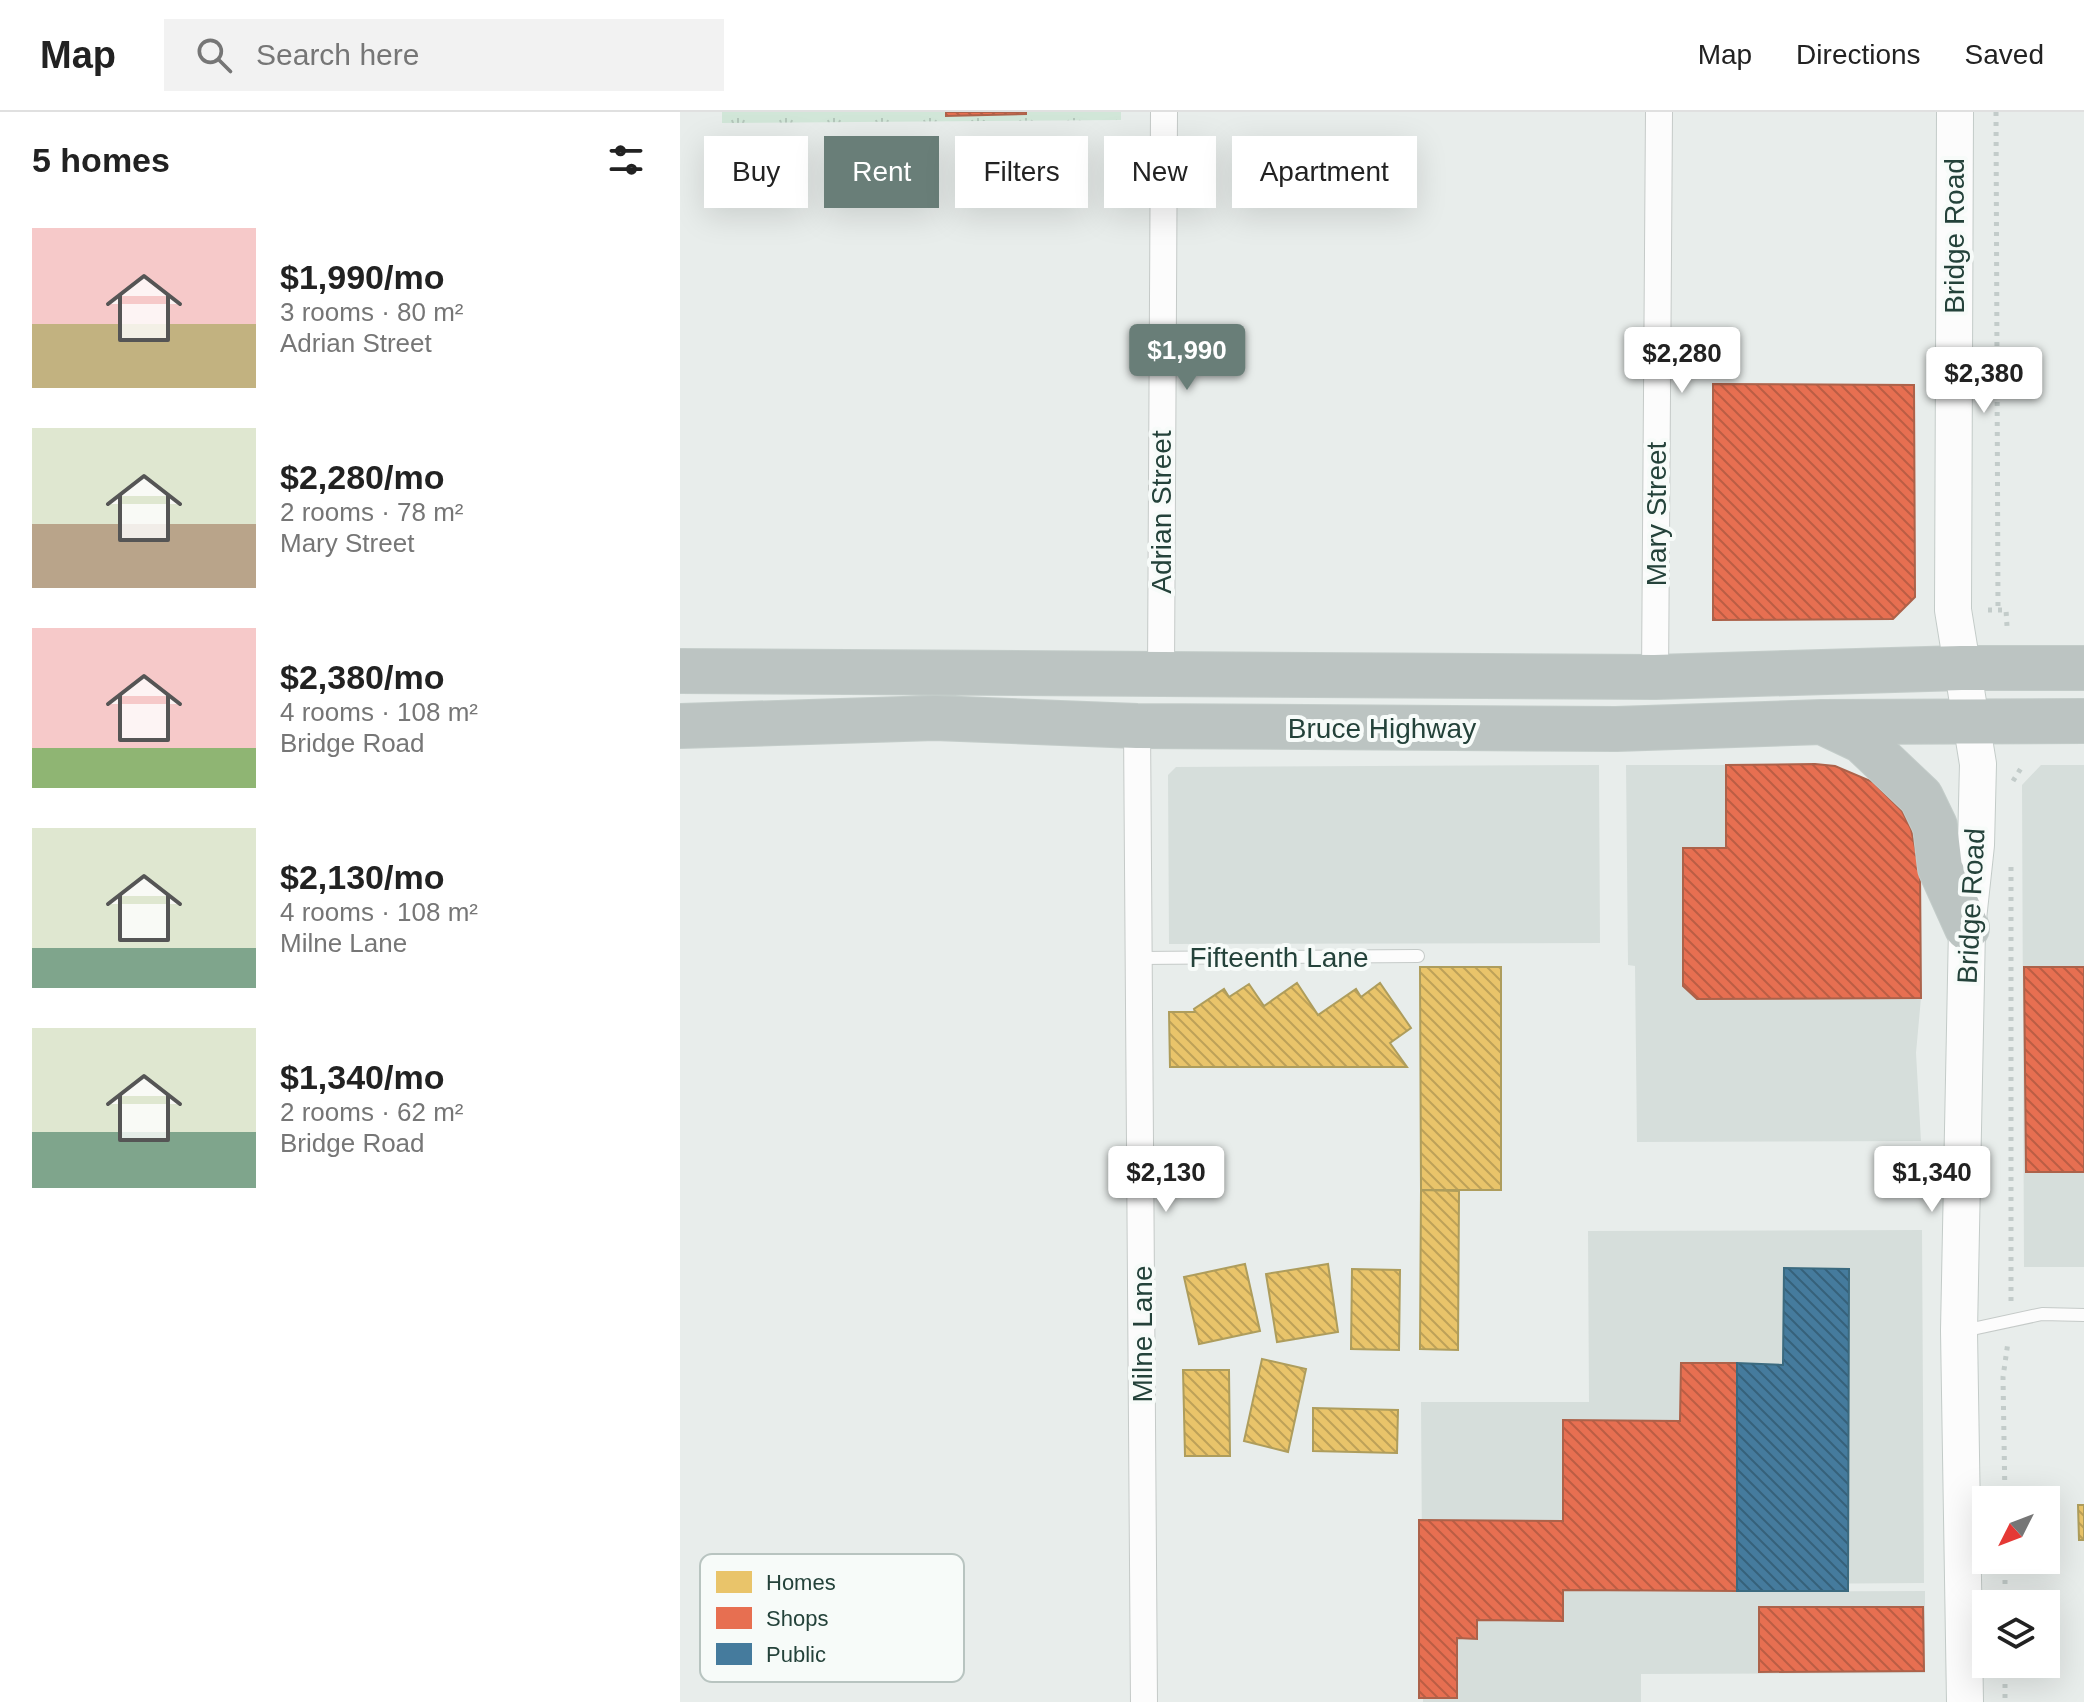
<!DOCTYPE html>
<meta charset="utf-8">
<style>
body{margin:0;font-family:Arial,sans-serif;background:#f2f2f2;color:#222;height:100vh;display:flex;flex-direction:column;font-size:30px;white-space:nowrap}
*{box-sizing:border-box;margin:0}
p{font-size:26px;color:#767676}
.icon{flex:none;width:44px;height:44px;fill:none;stroke:currentColor;stroke-width:2;stroke-linecap:round;stroke-linejoin:round}
.map{position:relative;flex:1;overflow:hidden}
.details{display:flex;flex-direction:column;background:#fff;width:680px}
.details>*{flex:none}
.top-card{position:absolute;left:24px;top:24px;width:760px;height:72px;display:flex;gap:16px}
.needle{width:52px;rotate:228deg}
.tools{position:absolute;left:1292px;top:1374px;display:grid;gap:16px}
.tools a{display:grid;place-items:center;width:88px;height:88px;border-radius:0px;background:#fff;box-shadow:0 8px 32px #0002;font-size:40px}
.price{position:absolute;translate:-50% -68px;padding:0 18px;border-radius:8px;background:#fff;color:#222;font-size:26px;line-height:52px;filter:drop-shadow(0 2px 4px #0008)}
.price::after{content:'';position:absolute;left:50%;top:48px;width:24px;height:18px;margin-left:-12px;background:inherit;clip-path:polygon(0 0,100% 0,50% 100%)}
.price.selected{background:#697e78;color:#fff}
ul{padding:0;list-style:none}
li{display:flex;align-items:center;gap:24px;height:200px;padding:0 32px}
li span{display:grid;place-items:center;flex:none;width:224px;height:160px;border-radius:0px;color:#555}
li>.icon{margin-inline-start:auto}
span .icon{width:96px;height:96px;fill:#fffc;stroke-width:1}
li b{font-size:34px}
h2{display:flex;justify-content:space-between;align-items:center;height:96px;padding:0 32px;font-size:34px}
.tag{padding:0 28px;border-radius:0px;background:#fff;box-shadow:0 8px 32px #0002;font-size:28px;line-height:72px}
.tag.selected{background:#697e78;color:#fff}
header{display:flex;align-items:center;gap:48px;box-sizing:border-box;height:112px;padding:0 40px;background:#fff;border-bottom:2px solid #e0e0e0}
header strong{font-size:38px}
nav{display:flex;gap:44px;margin-inline-start:auto;font-size:28px}
.search{width:560px;height:72px;background:#f2f2f2;display:flex;align-items:center;gap:20px;box-sizing:border-box;padding:0 28px;border-radius:0px;color:#767676;font-size:30px}
main{display:flex;flex:1;min-height:0}
.map>svg:first-child{display:block}
.built{fill:#d6dedb}
.park{fill:url(#park-tufts)}
.homes{fill:url(#homes-back-hatch);stroke:#ae9d5c;stroke-width:2}
.shops{fill:url(#shops-back-hatch);stroke:#ac624a;stroke-width:2}
.public{fill:url(#public-back-hatch);stroke:#3b6a7f;stroke-width:2}
.lines{fill:none;stroke-linecap:round;stroke-linejoin:round}
.lane-casing{stroke:#c5cac8;stroke-width:14}
.street-casing{stroke:#c5cac8;stroke-width:28}
.secondary-casing{stroke:#c3cbc8;stroke-width:38}
.highway-casing{stroke:#c3ccc9;stroke-width:46}
.path{stroke:#c3ccca;stroke-width:5;stroke-dasharray:4 6;stroke-linecap:butt}
.lane{stroke:#fcfcfc;stroke-width:12}
.street{stroke:#fcfcfc;stroke-width:26}
.secondary{stroke:#fcfcfc;stroke-width:36}
.highway{stroke:#bcc4c2;stroke-width:44}
.labels{text-anchor:middle;dominant-baseline:central;stroke-width:8;stroke-linejoin:round;paint-order:stroke}
.street-label{font-size:28px;fill:#24423a;stroke:#f7fbf9}
.key{fill:#f7fbf9;stroke:#b8c4c0;stroke-width:2}
.key-label{font-size:22px;fill:#24423a}
</style>
<header>
<strong>Map</strong>
<div class="search"><svg class="icon" aria-label="search" viewBox="0 0 24 24"><circle cx="10" cy="10" r="6"/><path d="M15 15l6 6"/></svg>Search here</div>
<nav><a>Map</a><a>Directions</a><a>Saved</a></nav>
</header>
<main>
<section class="details">
<h2>5 homes<svg class="icon" aria-label="filters" viewBox="0 0 24 24"><path d="M4 7h16M4 17h16"/><circle cx="9" cy="7" r="2"/><circle cx="15" cy="17" r="2"/></svg></h2>
<ul>
<li><span style="background:linear-gradient(#f6c9c9 60%,#c2b280 0)"><svg class="icon" aria-label="home" viewBox="0 0 24 24"><path d="M3 11l9-7 9 7M6 9v11h12V9"/></svg></span><div><b>$1,990/mo</b><p>3 rooms · 80 m²</p><p>Adrian Street</p></div></li>
<li><span style="background:linear-gradient(#dfe7d0 60%,#b9a48a 0)"><svg class="icon" aria-label="home" viewBox="0 0 24 24"><path d="M3 11l9-7 9 7M6 9v11h12V9"/></svg></span><div><b>$2,280/mo</b><p>2 rooms · 78 m²</p><p>Mary Street</p></div></li>
<li><span style="background:linear-gradient(#f6c9c9 75%,#8fb573 0)"><svg class="icon" aria-label="home" viewBox="0 0 24 24"><path d="M3 11l9-7 9 7M6 9v11h12V9"/></svg></span><div><b>$2,380/mo</b><p>4 rooms · 108 m²</p><p>Bridge Road</p></div></li>
<li><span style="background:linear-gradient(#dfe7d0 75%,#7fa58c 0)"><svg class="icon" aria-label="home" viewBox="0 0 24 24"><path d="M3 11l9-7 9 7M6 9v11h12V9"/></svg></span><div><b>$2,130/mo</b><p>4 rooms · 108 m²</p><p>Milne Lane</p></div></li>
<li><span style="background:linear-gradient(#dfe7d0 65%,#7fa58c 0)"><svg class="icon" aria-label="home" viewBox="0 0 24 24"><path d="M3 11l9-7 9 7M6 9v11h12V9"/></svg></span><div><b>$1,340/mo</b><p>2 rooms · 62 m²</p><p>Bridge Road</p></div></li>
</ul>
</section>
<div class="map">
<svg width="1404" height="1590" viewBox="0 0 1404 1590">
<defs>
<pattern id="park-tufts" width="24" height="20" patternUnits="userSpaceOnUse" patternTransform="scale(2)"><rect width="24" height="20" fill="#d1e6d8"/><path d="M3 7l-1-3M5 7V3M7 7l1-3M15 17l-1-3M17 17v-4M19 17l1-3" fill="none" stroke="#b3c6ba"/></pattern>
<pattern id="homes-back-hatch" width="6" height="6" patternUnits="userSpaceOnUse" patternTransform="scale(2)"><rect width="6" height="6" fill="#e9c46a"/><path d="M-1 5l2 2M0 0l6 6M5-1l2 2" fill="none" stroke="#bda158"/></pattern>
<pattern id="shops-back-hatch" width="6" height="6" patternUnits="userSpaceOnUse" patternTransform="scale(2)"><rect width="6" height="6" fill="#e76f51"/><path d="M-1 5l2 2M0 0l6 6M5-1l2 2" fill="none" stroke="#bb5d44"/></pattern>
<pattern id="public-back-hatch" width="6" height="6" patternUnits="userSpaceOnUse" patternTransform="scale(2)"><rect width="6" height="6" fill="#457b9d"/><path d="M-1 5l2 2M0 0l6 6M5-1l2 2" fill="none" stroke="#36617a"/></pattern>
</defs>
<rect width="100%" height="100%" fill="#e8edeb"/>
<path class="built" d="M 919,653 L 920,831 L 489,832 L 488,663 L 496,655 Z
M 946,653 L 1046,653 L 1046,736 L 1003,737 L 1004,852 L 1241,886 L 1236,941 L 1241,1029 L 957,1030 L 955,854 L 948,853 Z
M 1361,653 L 1404,653 L 1404,1155 L 1344,1155 L 1342,673 Z
M 1242,1118 L 1244,1471 L 960,1473 L 960,1480 L 1245,1479 L 1245,1561 L 961,1562 L 961,1590 L 743,1590 L 741,1290 L 909,1290 L 908,1119 Z"/>
<path class="park" d="M 42,0 L 441,0 L 441,8 L 42,11 Z"/>
<path class="homes" d="M 740,855 L 821,855 L 821,1078 L 741,1078 Z
M 617,871 L 638,903 L 676,877 L 681,885 L 700,871 L 731,916 L 710,931 L 727,955 L 490,955 L 489,900 L 515,900 L 514,897 L 544,877 L 549,885 L 569,872 L 584,894 Z
M 741,1078 L 779,1079 L 778,1238 L 740,1237 Z
M 565,1152 L 580,1219 L 519,1232 L 504,1165 Z
M 648,1152 L 658,1220 L 597,1230 L 586,1162 Z
M 672,1157 L 720,1158 L 719,1238 L 671,1237 Z
M 582,1247 L 626,1257 L 608,1340 L 564,1329 Z
M 503,1258 L 549,1258 L 550,1344 L 505,1344 Z
M 633,1296 L 718,1298 L 717,1341 L 633,1339 Z
M 1398,1393 L 1404,1393 L 1404,1428 L 1399,1428 Z"/>
<path class="shops" d="M 266,0 L 346,0 L 346,2 L 266,4 Z
M 1033,272 L 1234,273 L 1235,485 L 1213,507 L 1033,508 Z
M 1135,652 L 1155,654 L 1193,670 L 1222,699 L 1231,717 L 1240,758 L 1241,886 L 1017,887 L 1003,874 L 1003,736 L 1046,736 L 1046,653 Z
M 1344,855 L 1404,855 L 1404,1060 L 1346,1060 Z
M 1001,1251 L 1057,1251 L 1057,1479 L 883,1478 L 883,1509 L 797,1508 L 797,1527 L 777,1526 L 777,1586 L 739,1586 L 739,1408 L 883,1409 L 883,1308 L 1000,1309 Z
M 1079,1495 L 1243,1495 L 1244,1559 L 1079,1560 Z"/>
<path class="public" d="M 1104,1156 L 1169,1157 L 1168,1479 L 1057,1479 L 1057,1251 L 1103,1253 Z"/>
<g class="lines">
<defs>
<path id="lane" d="M 459,846 L 738,844
M 1283,1219 L 1362,1202 L 1404,1203"/>
<path id="street" d="M 481,560 L 484,0
M 975,565 L 979,0
M 457,614 L 464,1590"/>
<path id="secondary" d="M 1275,0 L 1273,498 L 1298,652 L 1296,733 L 1287,816 L 1279,1219 L 1285,1590"/>
<path id="highway" d="M 0,559 L 975,565 L 1281,556 L 1404,556
M 1142,610 L 1182,629 L 1241,685 L 1255,714 L 1260,756 L 1287,816
M 0,614 L 255,606 L 457,614 L 936,617 L 1142,610 L 1404,609"/>
</defs>
<use href="#lane" class="lane-casing"/>
<use href="#street" class="street-casing"/>
<use href="#secondary" class="secondary-casing"/>
<use href="#highway" class="highway-casing"/>
<path class="path" d="M 1316,0 L 1318,498
M 1308,498 L 1326,498 L 1327,514 L 1331,514
M 1333,669 L 1343,653
M 1331,1189 L 1331,755
M 1325,1388 L 1323,1265 L 1328,1230
M 1325,1448 L 1325,1492
M 1325,1552 L 1325,1590"/>
<use href="#lane" class="lane"/>
<use href="#street" class="street"/>
<use href="#secondary" class="secondary"/>
<use href="#highway" class="highway"/>
</g>
<g class="labels">
<g class="street-label">
<text transform="translate(1274 124) rotate(-90)">Bridge Road</text>
<text transform="translate(481 400) rotate(-90)">Adrian Street</text>
<text transform="translate(976 402) rotate(-90)">Mary Street</text>
<text x="702" y="616">Bruce Highway</text>
<text transform="translate(1291 794) rotate(-87)">Bridge Road</text>
<text x="599" y="845">Fifteenth Lane</text>
<text transform="translate(462 1222) rotate(-90)">Milne Lane</text>
</g>
</g>
<rect x="20" y="1442" width="264" height="128" rx="12" class="key"/>
<rect x="36" y="1459" width="36" height="22" fill="#e9c46a"/>
<rect x="36" y="1495" width="36" height="22" fill="#e76f51"/>
<rect x="36" y="1531" width="36" height="22" fill="#457b9d"/>
<g class="key-label">
<text x="86" y="1478">Homes</text>
<text x="86" y="1514">Shops</text>
<text x="86" y="1550">Public</text>
</g>
</svg>
<div class="tools">
<a><svg class="needle" viewBox="-14 -14 28 28"><path d="M0-13l5 13h-10z" fill="#e53935"/><path d="M0 13l5-13h-10z" fill="#767676"/></svg></a>
<a><svg class="icon" aria-label="layers" viewBox="0 0 24 24"><path d="M12 4l9 5-9 5-9-5zM3 14l9 5 9-5"/></svg></a>
</div>
<b class="price selected" style="left:507px;top:280px">$1,990</b>
<b class="price" style="left:1002px;top:283px">$2,280</b>
<b class="price" style="left:1304px;top:303px">$2,380</b>
<b class="price" style="left:486px;top:1102px">$2,130</b>
<b class="price" style="left:1252px;top:1102px">$1,340</b>
<div class="top-card">
<a class="tag">Buy</a>
<a class="tag selected">Rent</a>
<a class="tag">Filters</a>
<a class="tag">New</a>
<a class="tag">Apartment</a>
</div>
</div>
</main>
